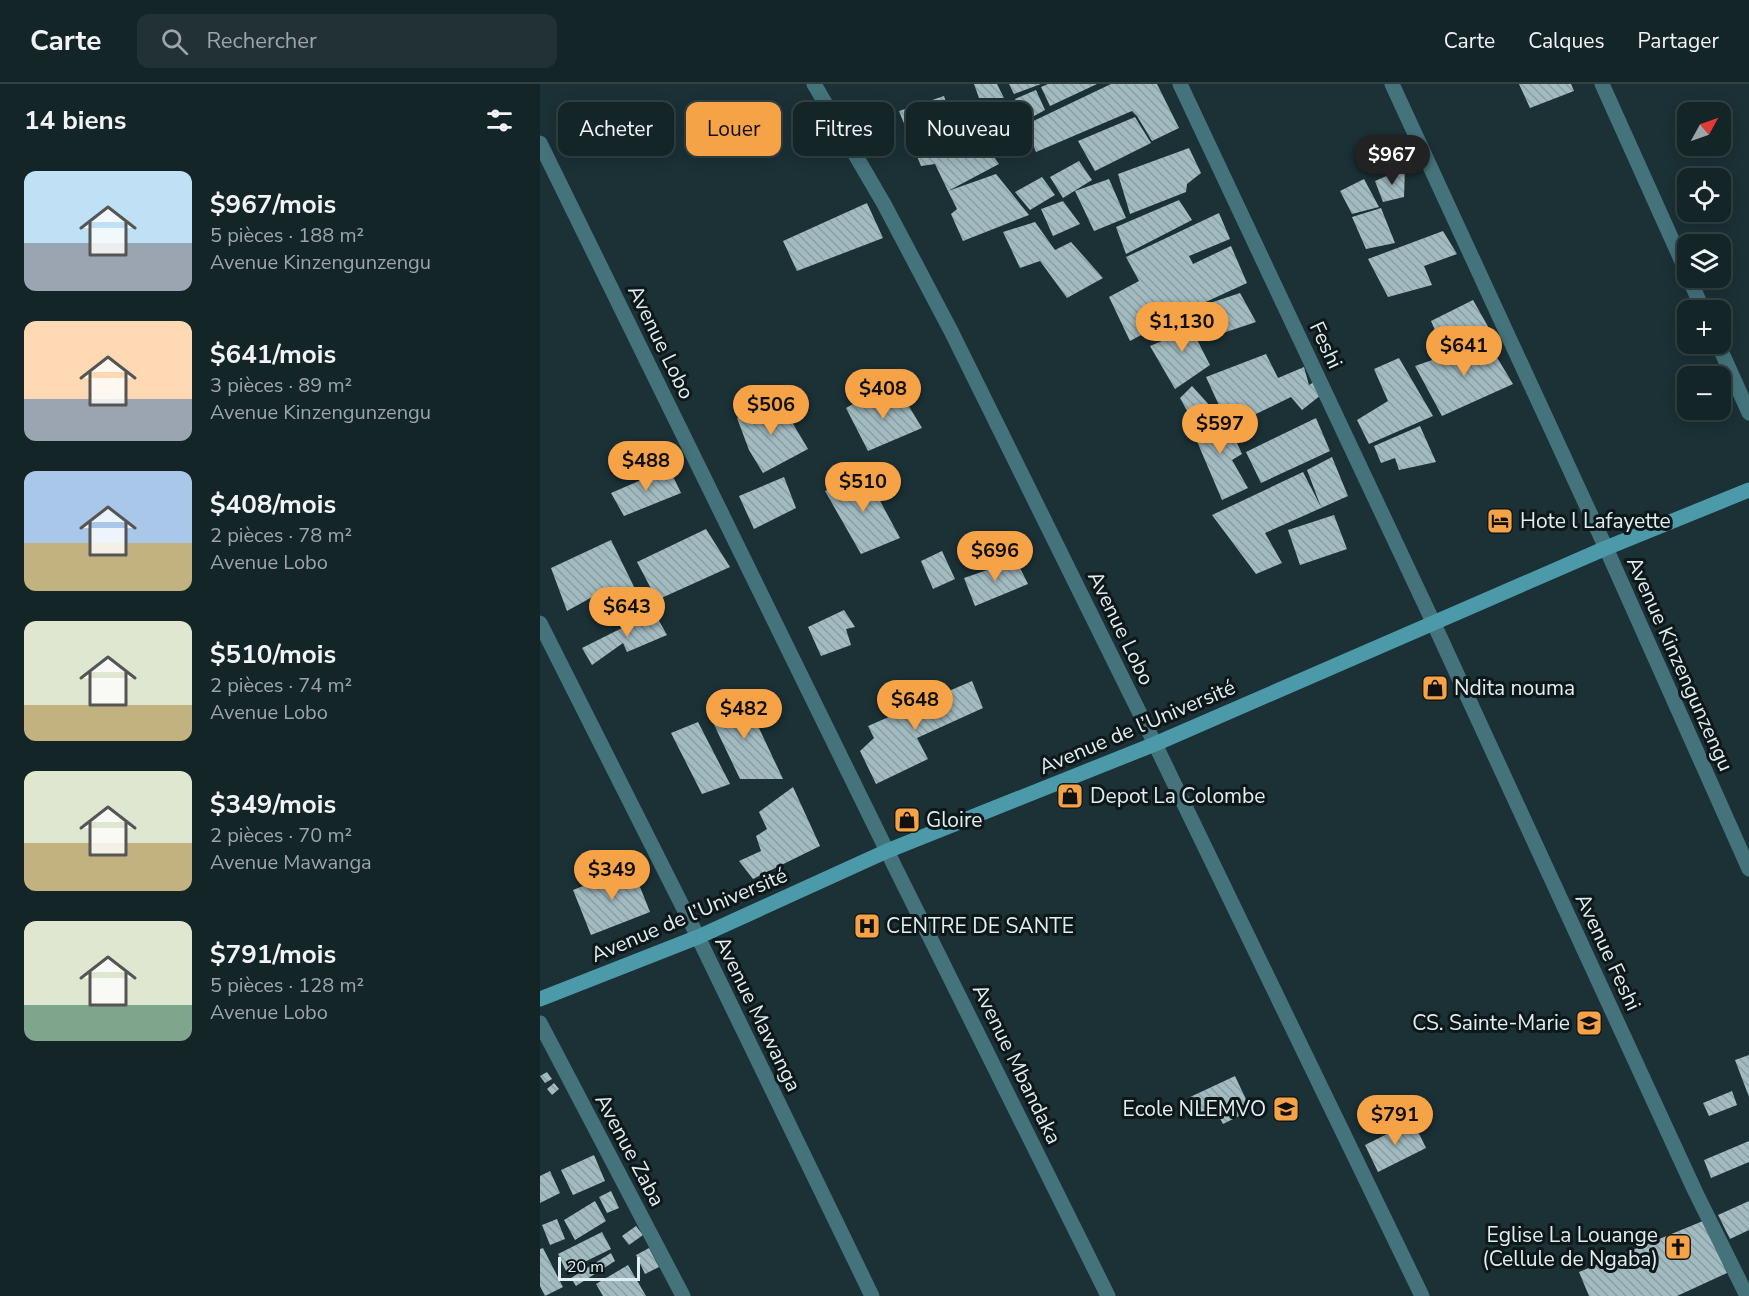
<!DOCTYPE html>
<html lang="fr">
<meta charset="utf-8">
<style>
body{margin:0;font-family:"Nunito Sans",sans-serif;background:#213134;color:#f1f3f6;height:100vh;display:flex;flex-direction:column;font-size:22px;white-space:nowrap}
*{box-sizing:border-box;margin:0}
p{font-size:20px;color:#9da5a8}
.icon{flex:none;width:33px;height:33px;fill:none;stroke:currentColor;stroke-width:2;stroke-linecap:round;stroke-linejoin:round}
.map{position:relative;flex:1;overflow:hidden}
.panel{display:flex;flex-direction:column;background:#142528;width:540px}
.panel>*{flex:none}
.hud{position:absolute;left:18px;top:18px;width:570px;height:54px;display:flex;gap:12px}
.needle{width:39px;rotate:50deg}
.tools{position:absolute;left:1137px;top:18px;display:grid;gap:12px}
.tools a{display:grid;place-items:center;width:54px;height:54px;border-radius:12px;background:#142528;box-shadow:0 3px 15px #0003,0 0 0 2px #334245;font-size:30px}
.scale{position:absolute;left:18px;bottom:15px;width:82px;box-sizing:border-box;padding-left:6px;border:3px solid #e1eef1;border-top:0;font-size:16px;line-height:21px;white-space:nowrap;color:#e1eef1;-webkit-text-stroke:4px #0e1719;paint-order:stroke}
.price{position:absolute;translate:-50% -51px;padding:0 14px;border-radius:21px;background:#f6a247;color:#111;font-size:20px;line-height:39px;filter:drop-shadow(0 2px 3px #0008)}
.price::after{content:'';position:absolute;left:50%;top:36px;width:18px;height:14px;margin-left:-9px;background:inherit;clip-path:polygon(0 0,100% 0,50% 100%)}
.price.selected{background:#222;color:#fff}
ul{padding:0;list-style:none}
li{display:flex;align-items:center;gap:18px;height:150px;padding:0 24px}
li span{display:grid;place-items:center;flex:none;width:168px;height:120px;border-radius:12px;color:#555}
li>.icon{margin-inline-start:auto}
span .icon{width:72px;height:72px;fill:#fffc;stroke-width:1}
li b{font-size:26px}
h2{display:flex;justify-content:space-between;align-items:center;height:72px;padding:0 24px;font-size:26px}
.pill{padding:0 21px;border-radius:12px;background:#142528;box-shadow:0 3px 15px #0003,0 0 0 2px #334245;font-size:21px;line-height:54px}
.pill.selected{background:#f6a247;color:#111}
header{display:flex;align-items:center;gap:36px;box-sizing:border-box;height:84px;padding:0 30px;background:#142528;border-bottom:2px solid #334245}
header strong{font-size:28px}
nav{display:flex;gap:33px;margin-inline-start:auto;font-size:21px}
.search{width:420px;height:54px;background:#213134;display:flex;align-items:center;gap:15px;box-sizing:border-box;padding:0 21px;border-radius:12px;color:#9da5a8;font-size:22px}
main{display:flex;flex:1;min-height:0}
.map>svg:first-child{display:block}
.building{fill:url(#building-back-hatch)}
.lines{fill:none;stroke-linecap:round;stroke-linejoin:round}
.minor{stroke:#45737c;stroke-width:15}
.secondary{stroke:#4c9aa9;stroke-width:15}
.labels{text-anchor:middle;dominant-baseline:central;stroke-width:6;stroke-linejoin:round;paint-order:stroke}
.street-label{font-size:21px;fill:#e1eef1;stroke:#0e1719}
.poi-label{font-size:21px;fill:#e1eef1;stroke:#0e1719;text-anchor:start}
</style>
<header>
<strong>Carte</strong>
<div class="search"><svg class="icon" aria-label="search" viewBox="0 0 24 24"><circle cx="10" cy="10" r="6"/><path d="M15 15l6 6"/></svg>Rechercher</div>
<nav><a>Carte</a><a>Calques</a><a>Partager</a></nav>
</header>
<main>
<section class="panel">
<h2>14 biens<svg class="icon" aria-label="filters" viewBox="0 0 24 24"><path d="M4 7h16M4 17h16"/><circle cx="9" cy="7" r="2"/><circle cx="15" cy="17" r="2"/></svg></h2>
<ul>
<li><span style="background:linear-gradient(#bfe0f5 60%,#9aa5b1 0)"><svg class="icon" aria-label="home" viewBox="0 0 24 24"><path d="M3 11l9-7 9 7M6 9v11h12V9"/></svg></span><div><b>$967/mois</b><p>5 pièces · 188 m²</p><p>Avenue Kinzengunzengu</p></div></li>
<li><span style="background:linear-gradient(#ffd9b3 65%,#9aa5b1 0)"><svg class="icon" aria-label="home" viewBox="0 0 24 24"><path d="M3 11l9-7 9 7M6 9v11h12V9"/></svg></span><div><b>$641/mois</b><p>3 pièces · 89 m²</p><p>Avenue Kinzengunzengu</p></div></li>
<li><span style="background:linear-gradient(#a9c7e8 60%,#c2b280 0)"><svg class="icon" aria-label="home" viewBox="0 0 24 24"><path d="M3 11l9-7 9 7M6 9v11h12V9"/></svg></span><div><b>$408/mois</b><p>2 pièces · 78 m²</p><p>Avenue Lobo</p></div></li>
<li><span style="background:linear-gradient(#dfe7d0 70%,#c2b280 0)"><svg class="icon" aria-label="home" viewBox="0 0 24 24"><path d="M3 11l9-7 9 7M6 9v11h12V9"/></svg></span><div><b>$510/mois</b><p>2 pièces · 74 m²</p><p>Avenue Lobo</p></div></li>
<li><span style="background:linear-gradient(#dfe7d0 60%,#c2b280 0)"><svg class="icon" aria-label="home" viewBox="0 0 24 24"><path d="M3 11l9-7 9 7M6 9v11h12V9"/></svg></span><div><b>$349/mois</b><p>2 pièces · 70 m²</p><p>Avenue Mawanga</p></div></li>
<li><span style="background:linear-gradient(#dfe7d0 70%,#7fa58c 0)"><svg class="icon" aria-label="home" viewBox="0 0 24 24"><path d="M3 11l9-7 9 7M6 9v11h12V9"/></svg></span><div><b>$791/mois</b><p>5 pièces · 128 m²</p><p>Avenue Lobo</p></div></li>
</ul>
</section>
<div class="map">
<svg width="1209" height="1212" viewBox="0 0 1209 1212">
<defs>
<pattern id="building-back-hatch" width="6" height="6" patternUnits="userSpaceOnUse" patternTransform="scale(1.5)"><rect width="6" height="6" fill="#a2bbc1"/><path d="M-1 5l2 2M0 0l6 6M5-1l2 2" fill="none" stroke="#8a9ea3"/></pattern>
</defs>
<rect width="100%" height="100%" fill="#1b3136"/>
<path class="building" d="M 434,0 L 457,0 L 464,14 L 439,14 Z
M 469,0 L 501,0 L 474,10 Z
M 508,0 L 557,0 L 510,22 L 501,3 Z
M 571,0 L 617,0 L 639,44 L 612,57 L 597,32 L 592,27 L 496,68 L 485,41 Z
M 979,0 L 1031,0 L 1034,7 L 990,24 Z
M 496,6 L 505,26 L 485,37 L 475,15 Z
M 404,12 L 421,64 L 443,58 L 459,80 L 408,107 L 395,80 L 381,82 L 359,27 Z
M 595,33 L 611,59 L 555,87 L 538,57 Z
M 477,46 L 487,64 L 473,73 L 462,52 Z
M 649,64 L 661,89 L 647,100 L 646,108 L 590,130 L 578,90 Z
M 539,77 L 552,96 L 523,114 L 510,93 Z
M 865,84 L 864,113 L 843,118 L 835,97 Z
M 456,90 L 489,131 L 423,157 L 411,130 L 417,125 L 408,107 Z
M 502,93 L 515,111 L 490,126 L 475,108 Z
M 569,95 L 586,134 L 554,147 L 535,107 Z
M 824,95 L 839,123 L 812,130 L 800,107 Z
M 639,116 L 652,136 L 586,170 L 576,143 Z
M 523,117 L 540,140 L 513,152 L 501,125 Z
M 327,119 L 343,154 L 257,187 L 243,157 Z
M 841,124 L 855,159 L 826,165 L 812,133 Z
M 679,129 L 690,155 L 649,172 L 653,180 L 691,162 L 707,199 L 644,228 L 590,257 L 569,213 L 599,197 L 586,173 Z
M 495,138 L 515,166 L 531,158 L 563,194 L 527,214 L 500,177 L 480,184 L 463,148 Z
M 903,147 L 917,170 L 884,182 L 892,201 L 848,213 L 828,175 Z
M 700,209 L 716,238 L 674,252 L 664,221 Z
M 933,216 L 950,246 L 902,262 L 891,237 Z
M 660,225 L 665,237 L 651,244 L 670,281 L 635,305 L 610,262 L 648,246 L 643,235 Z
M 947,257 L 973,300 L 902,332 L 875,282 Z
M 726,270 L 738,294 L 764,283 L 769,301 L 774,298 L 781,311 L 762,326 L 751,313 L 689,343 L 666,293 Z
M 859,274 L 893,332 L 829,360 L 817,336 L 848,317 L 834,285 Z
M 652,302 L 671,323 L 651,334 L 640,314 Z
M 334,308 L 341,320 L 361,309 L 382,344 L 328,367 L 306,324 Z
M 237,313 L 268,365 L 223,389 L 209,366 L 197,334 L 219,325 Z
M 673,328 L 686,349 L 692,348 L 702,370 L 692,376 L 708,404 L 682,416 L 650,341 Z
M 776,334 L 790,367 L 721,399 L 706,368 Z
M 880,342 L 896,378 L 859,386 L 855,374 L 841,379 L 834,362 Z
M 792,373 L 808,412 L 725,449 L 742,479 L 716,490 L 672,431 L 763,388 L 781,423 L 767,386 Z
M 129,384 L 141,409 L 84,432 L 71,409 Z
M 324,387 L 360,454 L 321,470 L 285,407 Z
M 244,393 L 256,424 L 214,445 L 199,412 Z
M 794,431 L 807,465 L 760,481 L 748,446 Z
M 166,445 L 190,483 L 117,516 L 97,478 Z
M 71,456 L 100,515 L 65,531 L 54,512 L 27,527 L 11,484 Z
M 402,467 L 415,495 L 393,505 L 381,477 Z
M 476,476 L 488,500 L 435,522 L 424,494 Z
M 304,526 L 315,543 L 306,545 L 311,561 L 281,572 L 268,543 Z
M 114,528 L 127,551 L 87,568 L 83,559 L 52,581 L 42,564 Z
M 432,597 L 443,624 L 377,654 L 388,675 L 336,700 L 320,667 L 334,654 L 328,642 Z
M 202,608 L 243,695 L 200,695 L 167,626 Z
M 158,638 L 190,700 L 162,710 L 131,649 Z
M 253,703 L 280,762 L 213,795 L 199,777 L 221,767 L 216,752 L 227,745 L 219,728 Z
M 92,783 L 110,828 L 51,851 L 33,806 Z
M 1209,971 L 1209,1013 L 1195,976 Z
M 7,988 L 12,995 L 5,999 L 0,992 Z
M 695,992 L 711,1026 L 683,1040 L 674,1023 L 656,1031 L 648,1014 Z
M 14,999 L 19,1005 L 12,1011 L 7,1005 Z
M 1192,1007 L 1197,1021 L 1169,1032 L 1163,1019 Z
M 873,1037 L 886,1064 L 838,1088 L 825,1061 Z
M 1209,1057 L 1209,1078 L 1171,1094 L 1164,1076 Z
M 54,1071 L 65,1097 L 33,1111 L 21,1086 Z
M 10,1087 L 20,1109 L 0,1119 L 0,1092 Z
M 71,1107 L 79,1124 L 67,1129 L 59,1113 Z
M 55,1117 L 66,1137 L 35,1156 L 24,1136 Z
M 1209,1117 L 1209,1146 L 1190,1155 L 1178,1131 Z
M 17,1135 L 25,1155 L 10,1161 L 2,1141 Z
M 1163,1137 L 1187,1189 L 1137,1212 L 1049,1212 L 1039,1188 Z
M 96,1142 L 103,1151 L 89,1161 L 82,1152 Z
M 62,1148 L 71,1165 L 26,1187 L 18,1170 Z
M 3,1164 L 23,1203 L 5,1212 L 0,1202 L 0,1165 Z
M 109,1164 L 119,1183 L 105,1190 L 96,1171 Z
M 71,1169 L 75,1177 L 36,1202 L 31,1194 Z
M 88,1181 L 106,1212 L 63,1212 L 56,1200 Z"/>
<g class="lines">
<path class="minor" d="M 274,0 L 344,120 L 411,247 L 615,660 L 882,1212
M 640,0 L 894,540 L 1155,1107 L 1207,1212
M 852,0 L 1066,464 L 1209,785
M 1062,0 L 1148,191
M 0,59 L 347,767 L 568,1212
M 1149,194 L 1163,226
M 1178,260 L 1209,329
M 0,539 L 158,853 L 332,1212
M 0,939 L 143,1212"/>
<path class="secondary" d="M 0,915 L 158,853 L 347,767 L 615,660 L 1066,464 L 1209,406"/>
</g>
<defs>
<symbol id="hotel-square" viewBox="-11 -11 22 22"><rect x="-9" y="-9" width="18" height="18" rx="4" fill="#f6a247" stroke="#0e1719"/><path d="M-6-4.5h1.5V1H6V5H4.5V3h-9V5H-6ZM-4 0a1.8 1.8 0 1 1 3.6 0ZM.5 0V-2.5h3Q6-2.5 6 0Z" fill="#111"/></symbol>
<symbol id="shop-square" viewBox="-11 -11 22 22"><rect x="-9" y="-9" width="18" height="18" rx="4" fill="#f6a247" stroke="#0e1719"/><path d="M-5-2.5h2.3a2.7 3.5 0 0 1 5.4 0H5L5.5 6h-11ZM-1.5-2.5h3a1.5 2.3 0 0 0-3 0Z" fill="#111"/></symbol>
<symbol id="hospital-square" viewBox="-11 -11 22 22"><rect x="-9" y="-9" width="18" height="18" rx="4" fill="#f6a247" stroke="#0e1719"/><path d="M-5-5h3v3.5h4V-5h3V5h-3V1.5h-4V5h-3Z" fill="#111"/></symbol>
<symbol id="school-square" viewBox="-11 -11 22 22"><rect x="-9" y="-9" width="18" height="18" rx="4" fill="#f6a247" stroke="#0e1719"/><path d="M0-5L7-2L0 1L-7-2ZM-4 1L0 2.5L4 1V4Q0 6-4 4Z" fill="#111"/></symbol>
<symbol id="church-square" viewBox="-11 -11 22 22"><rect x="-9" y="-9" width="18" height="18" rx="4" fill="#f6a247" stroke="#0e1719"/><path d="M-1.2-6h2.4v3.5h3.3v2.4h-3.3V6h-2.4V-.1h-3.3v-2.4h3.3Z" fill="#111"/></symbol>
</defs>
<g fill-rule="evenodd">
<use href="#hotel-square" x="945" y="422" width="30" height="30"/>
<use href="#shop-square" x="880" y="589" width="30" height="30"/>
<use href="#shop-square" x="515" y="697" width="30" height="30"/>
<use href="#shop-square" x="352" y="721" width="30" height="30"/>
<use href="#hospital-square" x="312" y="827" width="30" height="30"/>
<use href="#school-square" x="1034" y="924" width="30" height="30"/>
<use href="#school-square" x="731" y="1010" width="30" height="30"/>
<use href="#church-square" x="1123" y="1148" width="30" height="30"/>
</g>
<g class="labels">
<g class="street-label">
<text transform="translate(121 258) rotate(64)">Avenue Lobo</text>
<text transform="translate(786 261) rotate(65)">Feshi</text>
<text transform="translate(581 544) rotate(64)">Avenue Lobo</text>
<text transform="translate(1140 580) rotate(66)">Avenue Kinzengunzengu</text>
<text transform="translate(597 643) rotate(-23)">Avenue de l’Université</text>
<text transform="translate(149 831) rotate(-23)">Avenue de l’Université</text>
<text transform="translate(1068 868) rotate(65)">Avenue Feshi</text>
<text transform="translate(218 930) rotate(64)">Avenue Mawanga</text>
<text transform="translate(477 980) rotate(64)">Avenue Mbandaka</text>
<text transform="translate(90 1066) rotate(62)">Avenue Zaba</text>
</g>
<g class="poi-label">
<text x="980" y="437">Hote l Lafayette</text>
<text x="914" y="604">Ndita nouma</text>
<text x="550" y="712">Depot La Colombe</text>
<text x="386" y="736">Gloire</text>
<text x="346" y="842">CENTRE DE SANTE</text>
<text x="1030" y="939" text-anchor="end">CS. Sainte-Marie</text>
<text x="726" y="1025" text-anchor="end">Ecole NLEMVO</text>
<text x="1118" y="1151" text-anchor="end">Eglise La Louange<tspan x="1118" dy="24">(Cellule de Ngaba)</tspan></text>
</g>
</g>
</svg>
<div class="tools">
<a><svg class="needle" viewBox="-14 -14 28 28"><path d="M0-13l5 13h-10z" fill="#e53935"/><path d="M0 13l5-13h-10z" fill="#9da5a8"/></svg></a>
<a><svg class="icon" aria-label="locate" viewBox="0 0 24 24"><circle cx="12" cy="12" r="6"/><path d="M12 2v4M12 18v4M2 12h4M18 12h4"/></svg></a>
<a><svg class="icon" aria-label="layers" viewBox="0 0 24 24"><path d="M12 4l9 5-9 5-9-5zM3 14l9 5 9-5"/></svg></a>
<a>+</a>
<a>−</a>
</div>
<div class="scale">20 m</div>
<b class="price selected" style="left:852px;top:102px">$967</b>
<b class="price" style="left:642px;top:269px">$1,130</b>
<b class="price" style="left:924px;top:293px">$641</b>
<b class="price" style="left:343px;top:336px">$408</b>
<b class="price" style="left:231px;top:352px">$506</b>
<b class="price" style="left:680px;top:371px">$597</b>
<b class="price" style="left:106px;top:408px">$488</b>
<b class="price" style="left:323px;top:429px">$510</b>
<b class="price" style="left:455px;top:498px">$696</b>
<b class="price" style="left:87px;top:554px">$643</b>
<b class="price" style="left:375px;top:647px">$648</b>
<b class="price" style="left:204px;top:656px">$482</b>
<b class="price" style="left:72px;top:817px">$349</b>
<b class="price" style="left:855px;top:1062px">$791</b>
<div class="hud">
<a class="pill">Acheter</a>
<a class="pill selected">Louer</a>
<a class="pill">Filtres</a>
<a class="pill">Nouveau</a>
</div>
</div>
</main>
